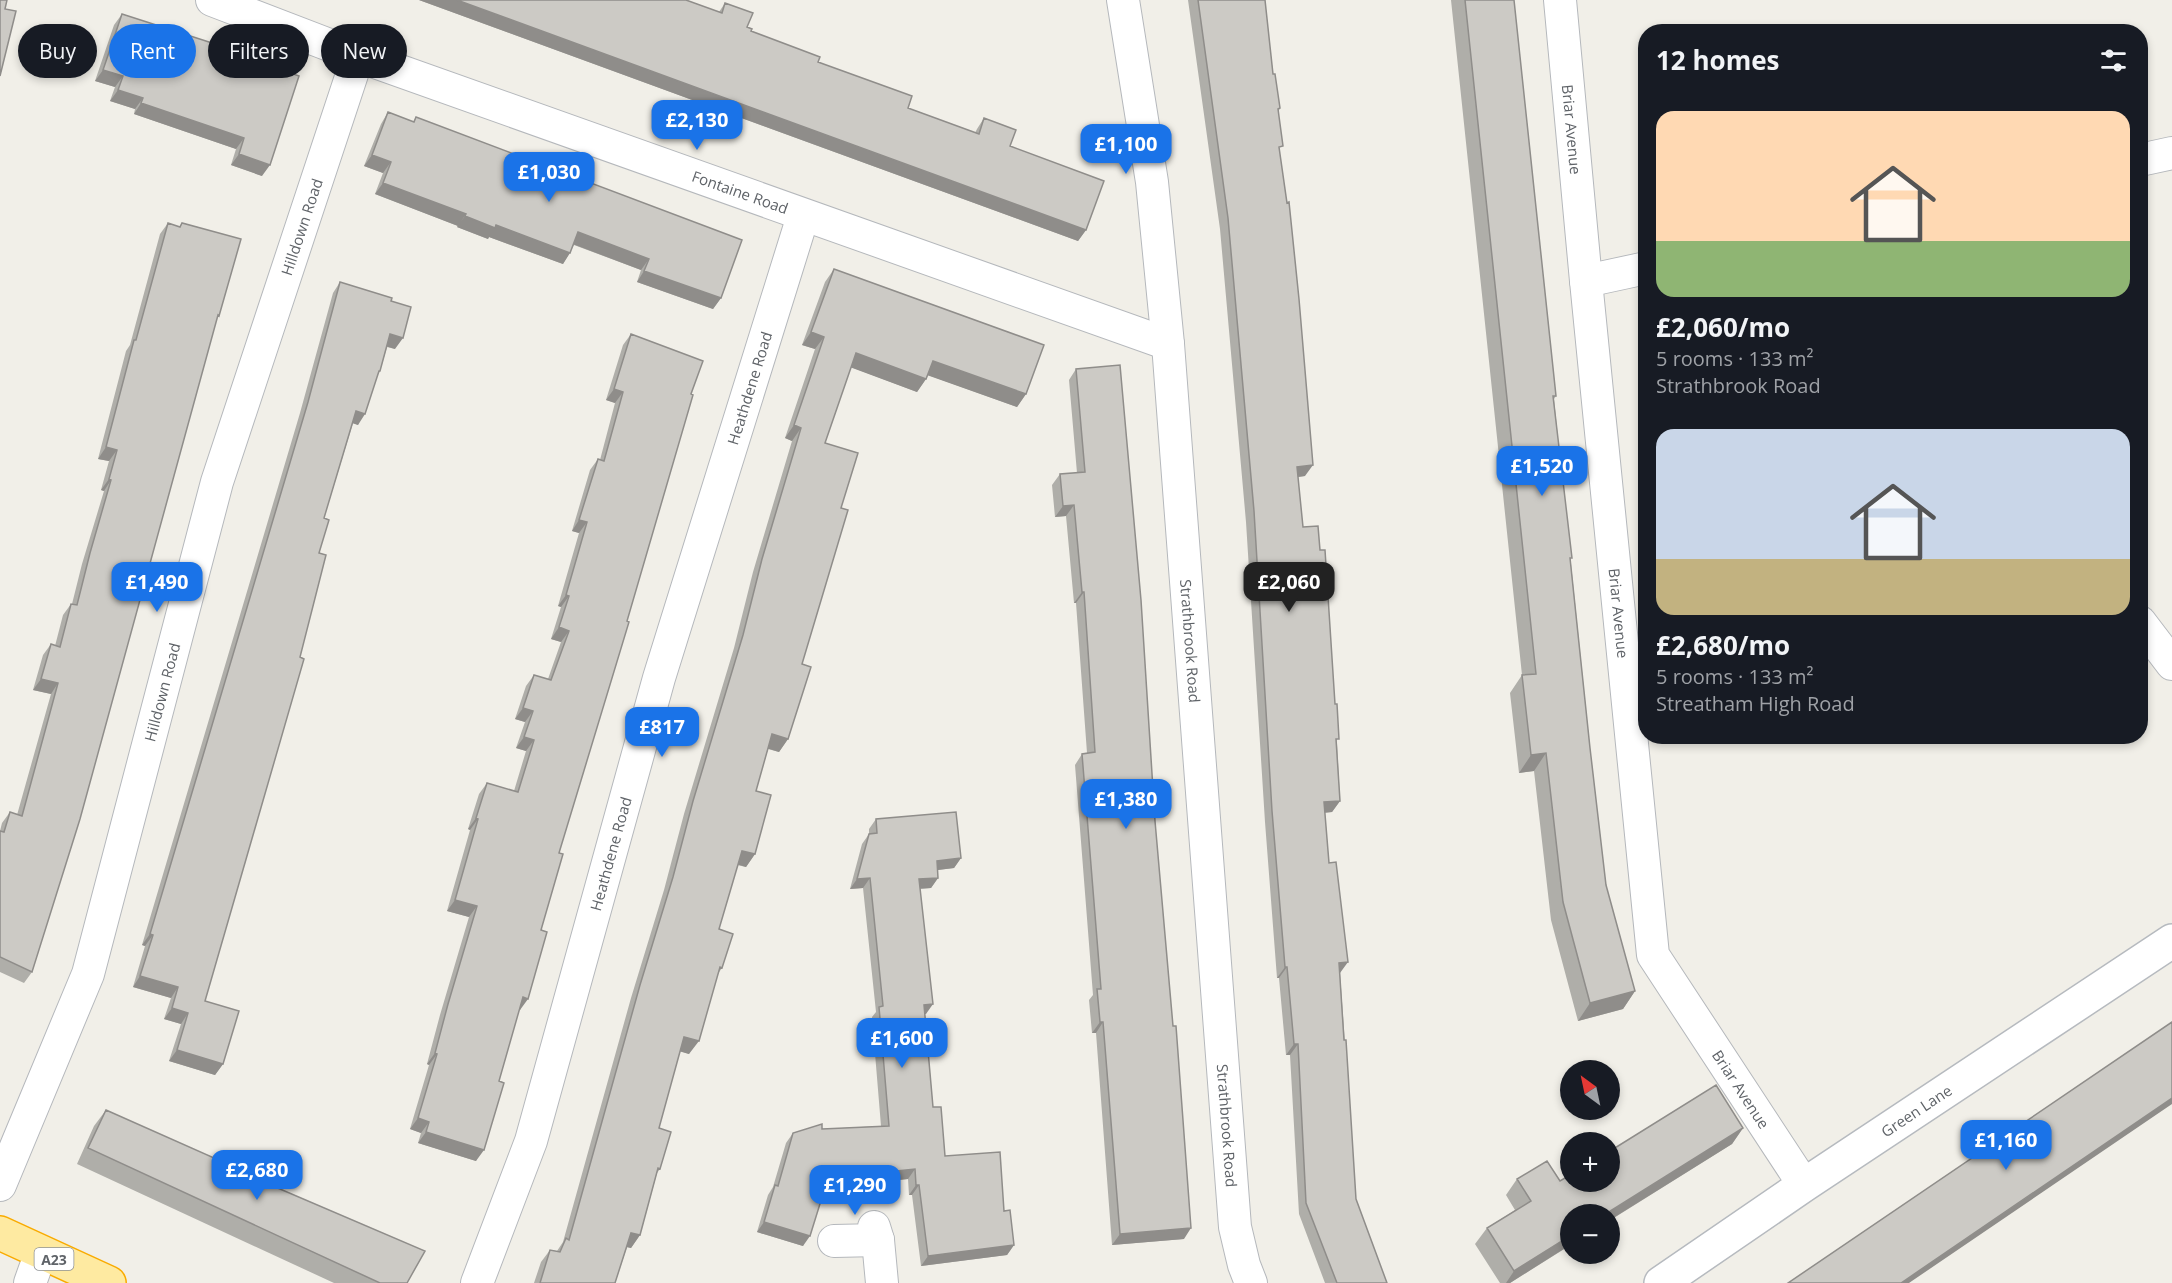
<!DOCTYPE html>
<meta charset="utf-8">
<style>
body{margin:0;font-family:"Open Sans",sans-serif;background:#242831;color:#f1f3f6;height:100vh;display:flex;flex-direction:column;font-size:22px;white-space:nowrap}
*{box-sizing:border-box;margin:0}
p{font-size:20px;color:#9ea1a6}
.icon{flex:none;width:33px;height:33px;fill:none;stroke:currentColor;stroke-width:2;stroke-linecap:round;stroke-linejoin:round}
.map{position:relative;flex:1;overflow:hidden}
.drawer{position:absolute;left:1638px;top:24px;width:510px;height:720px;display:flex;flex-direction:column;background:#171b24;border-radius:24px;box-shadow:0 3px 9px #0003}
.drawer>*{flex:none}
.banner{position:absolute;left:18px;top:24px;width:570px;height:54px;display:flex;gap:12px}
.needle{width:39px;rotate:327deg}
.fabs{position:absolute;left:1560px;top:1060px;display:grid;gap:12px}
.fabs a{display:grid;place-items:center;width:60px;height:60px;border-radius:50%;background:#171b24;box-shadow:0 3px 9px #0003;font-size:30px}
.price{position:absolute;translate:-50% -51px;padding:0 14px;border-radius:12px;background:#1a73e8;color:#fff;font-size:20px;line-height:39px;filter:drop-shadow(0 2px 3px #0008)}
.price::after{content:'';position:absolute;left:50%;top:36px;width:18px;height:14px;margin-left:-9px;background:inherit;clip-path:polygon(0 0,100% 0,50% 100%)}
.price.active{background:#222;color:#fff}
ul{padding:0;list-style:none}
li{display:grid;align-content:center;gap:12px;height:318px;padding:0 18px}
li span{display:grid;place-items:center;height:186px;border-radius:18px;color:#555}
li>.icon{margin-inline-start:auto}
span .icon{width:108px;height:108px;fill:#fffc;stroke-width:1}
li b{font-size:26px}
h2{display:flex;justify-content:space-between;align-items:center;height:72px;padding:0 18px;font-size:26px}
.tag{padding:0 21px;border-radius:27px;background:#171b24;box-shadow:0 3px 9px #0003;font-size:21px;line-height:54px}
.tag.active{background:#1a73e8;color:#fff}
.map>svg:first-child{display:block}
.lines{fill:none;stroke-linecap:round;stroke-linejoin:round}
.minor-casing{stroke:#b5b8bc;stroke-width:34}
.secondary-casing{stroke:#b6babf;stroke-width:36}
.trunk-casing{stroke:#f9ab00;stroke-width:36}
.minor{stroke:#fff;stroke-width:32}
.secondary{stroke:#fff;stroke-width:33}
.trunk{stroke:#feeaa1;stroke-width:33}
.wall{fill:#afaea9}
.shaded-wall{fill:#8f8d8a}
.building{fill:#cccac5;stroke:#8f8d8a;stroke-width:1.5}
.labels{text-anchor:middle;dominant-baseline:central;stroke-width:4.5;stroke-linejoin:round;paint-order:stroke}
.shield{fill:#fff;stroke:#8f9295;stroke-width:1.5}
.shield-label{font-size:14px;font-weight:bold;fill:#5f6368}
.street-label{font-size:15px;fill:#5f6368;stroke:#fff}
</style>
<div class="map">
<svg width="2172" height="1283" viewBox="0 0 2172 1283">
<rect width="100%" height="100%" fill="#f1efe8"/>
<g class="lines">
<defs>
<g id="minor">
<path id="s1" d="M 212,0 L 358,56 L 1168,344"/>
<path id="s2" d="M 1123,0 L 1152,182 L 1168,344 L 1235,1227 L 1244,1265 L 1251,1283"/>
<path id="s3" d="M 1560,0 L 1586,281 L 1653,955 L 1804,1185"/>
<path d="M 2140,160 L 2172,153"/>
<path d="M 1586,281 L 1646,268"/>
<path d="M 2140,622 L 2172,664"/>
<path id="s4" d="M 0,1185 L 88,974 L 217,482 L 358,56"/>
<path d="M 874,1227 L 878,1240 L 882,1283"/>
<path d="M 834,1241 L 878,1240"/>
<path d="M 30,1283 L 41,1252"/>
<path id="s5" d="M 477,1283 L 531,1141 L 659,678 L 803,216"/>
</g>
<g id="secondary">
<path id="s6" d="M 1661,1283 L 1804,1185 L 2172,941"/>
</g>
<path id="trunk" d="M 0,1233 L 109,1283"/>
</defs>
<use href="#minor" class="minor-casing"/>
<use href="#secondary" class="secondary-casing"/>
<use href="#trunk" class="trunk-casing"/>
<use href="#minor" class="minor"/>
<use href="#secondary" class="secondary"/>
<use href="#trunk" class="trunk"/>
</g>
<path class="wall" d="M 419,0 L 686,0 L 719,12 L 725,3 L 751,31 L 818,62 L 908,108 L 975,133 L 977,129 L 984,118 L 1086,230 L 1078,241 Z
M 1188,0 L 1265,0 L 1273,74 L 1280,108 L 1278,112 L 1279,152 L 1305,476 L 1298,477 L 1303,527 L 1337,743 L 1340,801 L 1332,812 L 1325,813 L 1329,863 L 1340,973 L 1356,1199 L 1387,1283 L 1325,1283 L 1299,1214 L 1290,1055 L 1286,1055 L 1279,978 L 1277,978 L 1265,822 L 1246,522 L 1220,229 Z
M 1451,0 L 1514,0 L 1556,396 L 1554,399 L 1590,748 L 1606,885 L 1635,991 L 1623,1009 L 1578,1021 L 1551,920 L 1534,771 L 1519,773 L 1516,746 L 1510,693 L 1522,675 Z
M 122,14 L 236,54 L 262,176 L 231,165 L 236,149 L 134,114 L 135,109 L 110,101 L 115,87 L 95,81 L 114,25 Z
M 388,112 L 413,122 L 416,117 L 721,298 L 713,309 L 637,282 L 641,270 L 574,245 L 563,264 L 489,237 L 488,239 L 457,227 L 458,226 L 375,194 L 383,173 L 364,166 L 381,124 Z
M 168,223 L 179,227 L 182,223 L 216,320 L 32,972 L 24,983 L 0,972 L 0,831 L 2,823 L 10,812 L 17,815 L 51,694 L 33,690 L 43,655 L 51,644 L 55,646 L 63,615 L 71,604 L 72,604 L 82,564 L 104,491 L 101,490 L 109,461 L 98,459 L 126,351 L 130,345 L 160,234 Z
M 834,269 L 1026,394 L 1017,407 L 928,375 L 926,379 L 917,392 L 851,367 L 825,443 L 841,508 L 802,664 L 788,739 L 779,752 L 768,749 L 756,791 L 755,854 L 746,867 L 737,865 L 719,929 L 722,968 L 717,975 L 689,1054 L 680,1051 L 659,1128 L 660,1169 L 657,1173 L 640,1235 L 631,1248 L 627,1247 L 615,1283 L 534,1283 L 541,1262 L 550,1250 L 557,1251 L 563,1242 L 631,998 L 664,890 L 684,814 L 734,648 L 753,572 L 792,441 L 785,438 L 815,349 L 802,345 L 825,282 Z
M 340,282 L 391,301 L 395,349 L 387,347 L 380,371 L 377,376 L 358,425 L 353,423 L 324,518 L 319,553 L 205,1001 L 223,1064 L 215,1075 L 169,1061 L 181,1024 L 164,1019 L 171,998 L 133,987 L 145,946 L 142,945 L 300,413 L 333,293 Z
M 631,334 L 691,394 L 559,853 L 541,930 L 520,1010 L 519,1010 L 476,1161 L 418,1143 L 421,1133 L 410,1129 L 429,1065 L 427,1064 L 440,1015 L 469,917 L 447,911 L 470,830 L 468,829 L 479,794 L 487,783 L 514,791 L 526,751 L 516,748 L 525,722 L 515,719 L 526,686 L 534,675 L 548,679 L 561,642 L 551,639 L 561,607 L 558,606 L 579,533 L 572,531 L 590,470 L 598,459 L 600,460 L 615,403 L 606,400 L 623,345 Z
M 1076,369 L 1184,1239 L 1112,1245 L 1096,1033 L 1092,1033 L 1089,1000 L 1093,995 L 1075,765 L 1082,754 L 1087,753 L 1076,603 L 1074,603 L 1066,516 L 1055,517 L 1052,485 L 1060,474 L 1077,473 L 1069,380 Z
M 876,819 L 961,858 L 954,868 L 937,870 L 938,878 L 931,888 L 920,889 L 925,1014 L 933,1107 L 945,1156 L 1004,1211 L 1014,1245 L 1007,1255 L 921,1266 L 912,1195 L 909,1195 L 908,1179 L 825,1187 L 803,1246 L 757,1232 L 768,1195 L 773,1187 L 786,1143 L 793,1133 L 822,1129 L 881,1126 L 872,1017 L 876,1012 L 863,888 L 850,889 L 862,844 L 869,834 L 869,829 Z
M 106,1110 L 238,1171 L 407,1283 L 334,1283 L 77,1164 L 94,1126 Z
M 1743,1128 L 1732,1144 L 1510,1283 L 1500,1283 L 1475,1244 L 1487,1228 L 1515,1210 L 1506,1195 L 1517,1179 L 1560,1181 Z"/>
<path class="shaded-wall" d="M 419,0 L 457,0 L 1086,230 L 1078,241 Z
M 103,70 L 123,76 L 115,87 L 95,81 Z
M 118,90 L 143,98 L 135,109 L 110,101 Z
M 141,103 L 244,138 L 236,149 L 134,114 Z
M 239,154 L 270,165 L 262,176 L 231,165 Z
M 372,155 L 391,162 L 383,173 L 364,166 Z
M 383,183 L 466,214 L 458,226 L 375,194 Z
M 465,216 L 496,225 L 570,253 L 563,264 L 489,237 L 488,239 L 457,227 Z
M 578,232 L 649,259 L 641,270 L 570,243 Z
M 644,271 L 721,298 L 713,309 L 637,282 Z
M 811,332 L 824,337 L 815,349 L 802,345 Z
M 390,334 L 403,338 L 395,349 L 382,345 Z
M 856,353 L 926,379 L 917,392 L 847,366 Z
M 933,361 L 1026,394 L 1017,407 L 924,374 Z
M 614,389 L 623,392 L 615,403 L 606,400 Z
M 356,411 L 365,414 L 358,425 L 349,422 Z
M 794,425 L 801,428 L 792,441 L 785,438 Z
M 106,447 L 117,450 L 109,461 L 98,459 Z
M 1313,465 L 1305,476 L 1290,478 L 1297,467 Z
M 109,479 L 111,480 L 104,491 L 101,490 Z
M 1074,505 L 1066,516 L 1055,517 L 1063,506 Z
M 579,520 L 587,522 L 579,533 L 572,531 Z
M 1082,592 L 1084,592 L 1076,603 L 1074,603 Z
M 566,595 L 569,596 L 561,607 L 558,606 Z
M 559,627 L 569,631 L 561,642 L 551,639 Z
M 41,679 L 58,683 L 51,694 L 33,690 Z
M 523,708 L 533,711 L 525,722 L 515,719 Z
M 772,734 L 788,739 L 779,752 L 763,747 Z
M 524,737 L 534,740 L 526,751 L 516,748 Z
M 1546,753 L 1534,771 L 1519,773 L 1531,755 Z
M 1340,801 L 1332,812 L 1317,813 L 1324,802 Z
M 476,818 L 478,819 L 470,830 L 468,829 Z
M 742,851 L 755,854 L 746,867 L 733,863 Z
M 961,858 L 954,868 L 930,871 L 937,861 Z
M 870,878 L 863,888 L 850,889 L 857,879 Z
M 938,878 L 931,888 L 912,889 L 919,879 Z
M 455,900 L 477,906 L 469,917 L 447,911 Z
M 150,934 L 153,935 L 145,946 L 142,945 Z
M 1348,962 L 1340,973 L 1339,963 Z
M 1285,967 L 1287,967 L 1279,978 L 1277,978 Z
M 140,976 L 178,987 L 171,998 L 133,987 Z
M 1635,991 L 1623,1009 L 1578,1021 L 1590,1003 Z
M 523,997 L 528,999 L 520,1010 L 515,1008 Z
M 933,1004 L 926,1014 L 917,1015 L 924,1005 Z
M 172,1008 L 188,1013 L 181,1024 L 164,1019 Z
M 1100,1022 L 1103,1022 L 1096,1033 L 1092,1033 Z
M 684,1037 L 699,1041 L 689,1054 L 675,1050 Z
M 1294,1044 L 1298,1044 L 1290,1055 L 1286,1055 Z
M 177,1050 L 223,1064 L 215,1075 L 169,1061 Z
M 435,1053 L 437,1054 L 429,1065 L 427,1064 Z
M 2172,1098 L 2172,1104 L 1909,1283 L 1901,1283 Z
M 418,1118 L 429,1122 L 421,1133 L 410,1129 Z
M 1743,1128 L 1732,1144 L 1610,1220 L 1610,1215 L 1604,1215 Z
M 426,1132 L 484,1150 L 476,1161 L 418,1143 Z
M 915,1169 L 908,1179 L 821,1188 L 828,1178 Z
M 916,1185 L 919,1185 L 912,1195 L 909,1195 Z
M 764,1222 L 810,1236 L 803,1246 L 757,1232 Z
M 1191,1228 L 1184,1239 L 1112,1245 L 1120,1234 Z
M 631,1233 L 640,1235 L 631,1248 L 622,1246 Z
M 1570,1236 L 1570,1245 L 1510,1283 L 1506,1283 L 1514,1271 Z
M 1014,1245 L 1007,1255 L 921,1266 L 928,1256 Z"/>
<path class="building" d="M 0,0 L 7,0 L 5,9 L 16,11 L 0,76 Z
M 457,0 L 686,0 L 722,13 L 725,3 L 753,13 L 747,27 L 752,29 L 751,31 L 820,57 L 818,62 L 912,96 L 908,108 L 979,134 L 984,118 L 1016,130 L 1010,146 L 1104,181 L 1086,230 Z
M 1198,0 L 1265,0 L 1273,74 L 1275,74 L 1280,108 L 1278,109 L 1283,146 L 1279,147 L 1287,203 L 1289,202 L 1299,299 L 1313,465 L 1297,467 L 1303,527 L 1318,526 L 1320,550 L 1325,550 L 1335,704 L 1337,704 L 1339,739 L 1336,739 L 1340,801 L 1324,802 L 1329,863 L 1336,862 L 1348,962 L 1339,963 L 1344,1040 L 1346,1040 L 1356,1199 L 1387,1283 L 1337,1283 L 1306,1203 L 1298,1044 L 1294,1044 L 1287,967 L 1285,967 L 1272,811 L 1254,511 L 1228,218 Z
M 1465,0 L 1514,0 L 1556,396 L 1553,396 L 1572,558 L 1570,558 L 1590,748 L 1606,885 L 1635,991 L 1590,1003 L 1563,902 L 1546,753 L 1531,755 L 1528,728 L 1522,675 L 1536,674 Z
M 122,14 L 237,51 L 236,54 L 299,76 L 270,165 L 239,154 L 244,138 L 141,103 L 143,98 L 118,90 L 123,76 L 103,70 Z
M 388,112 L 414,122 L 416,117 L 742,240 L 721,298 L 644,271 L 649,259 L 578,232 L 570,253 L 496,225 L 495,228 L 465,216 L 466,214 L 383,183 L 391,162 L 372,155 Z
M 168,223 L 180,227 L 182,223 L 241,239 L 219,316 L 218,315 L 80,819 L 32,972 L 0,957 L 0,831 L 4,832 L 10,812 L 22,816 L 58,683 L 41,679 L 51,644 L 60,647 L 71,604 L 77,605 L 90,553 L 111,480 L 109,479 L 117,450 L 106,447 L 134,340 L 136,340 Z
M 834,269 L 1044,345 L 1026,394 L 933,361 L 926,379 L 856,353 L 825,443 L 858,453 L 841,508 L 848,510 L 802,664 L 811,667 L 788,739 L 772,734 L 756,791 L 771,795 L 755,854 L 742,851 L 719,929 L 733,934 L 722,968 L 720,967 L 699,1041 L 684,1037 L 659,1128 L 671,1132 L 660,1169 L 658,1168 L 640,1235 L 631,1233 L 615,1283 L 540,1283 L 550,1250 L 560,1252 L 566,1238 L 569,1240 L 640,985 L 673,877 L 693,801 L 743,635 L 762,559 L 801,428 L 794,425 L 824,337 L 811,332 Z
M 340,282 L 392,298 L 391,301 L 411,307 L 403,338 L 390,334 L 380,371 L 379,371 L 365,414 L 356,411 L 324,518 L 329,520 L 319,553 L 326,555 L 300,657 L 304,659 L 205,1001 L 239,1011 L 223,1064 L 177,1050 L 188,1013 L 172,1008 L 178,987 L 140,976 L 153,935 L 150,934 L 308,402 Z
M 631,334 L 703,361 L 691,394 L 693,395 L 627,621 L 629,622 L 559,853 L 563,854 L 541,930 L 547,932 L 528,999 L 523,997 L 499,1081 L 504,1083 L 484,1150 L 426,1132 L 429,1122 L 418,1118 L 437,1054 L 435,1053 L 448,1004 L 477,906 L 455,900 L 478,819 L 476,818 L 487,783 L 518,792 L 534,740 L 524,737 L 533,711 L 523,708 L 534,675 L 551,680 L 569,631 L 559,627 L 569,596 L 566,595 L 587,522 L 579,520 L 598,459 L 604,461 L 623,392 L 614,389 Z
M 1120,365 L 1141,600 L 1155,821 L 1173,1026 L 1176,1026 L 1191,1228 L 1120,1234 L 1103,1022 L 1100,1022 L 1097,989 L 1101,989 L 1082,754 L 1095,752 L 1084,592 L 1082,592 L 1074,505 L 1063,506 L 1060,474 L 1085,472 L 1076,369 Z
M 956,812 L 961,858 L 937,861 L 938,878 L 919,879 L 933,1004 L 924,1005 L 933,1107 L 941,1107 L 945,1156 L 1000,1152 L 1004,1211 L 1010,1210 L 1014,1245 L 928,1256 L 919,1185 L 916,1185 L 915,1169 L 828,1178 L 810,1236 L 764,1222 L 775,1185 L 778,1186 L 793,1133 L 822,1124 L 822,1129 L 889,1126 L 879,1007 L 883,1006 L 870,878 L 857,879 L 869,834 L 877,833 L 876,819 Z
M 2172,1022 L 2172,1098 L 1901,1283 L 1788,1283 Z
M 1716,1085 L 1743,1128 L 1604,1215 L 1570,1215 L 1570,1236 L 1514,1271 L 1487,1228 L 1531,1201 L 1517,1179 L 1547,1161 L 1560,1181 L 1570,1175 L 1570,1182 L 1610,1182 L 1610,1151 Z
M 106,1110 L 239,1169 L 238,1171 L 425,1251 L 407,1283 L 380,1283 L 88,1148 Z"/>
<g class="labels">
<rect class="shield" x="34.5" y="1248" width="39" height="22" rx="4.5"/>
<g class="shield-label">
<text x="54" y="1259">A23</text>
</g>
<g class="street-label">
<text stroke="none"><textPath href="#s3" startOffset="130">Briar Avenue</textPath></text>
<text stroke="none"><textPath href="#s1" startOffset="562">Fontaine Road</textPath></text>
<text stroke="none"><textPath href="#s4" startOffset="1006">Hilldown Road</textPath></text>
<text stroke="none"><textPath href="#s5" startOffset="936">Heathdene Road</textPath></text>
<text stroke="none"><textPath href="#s3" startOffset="616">Briar Avenue</textPath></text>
<text stroke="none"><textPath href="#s2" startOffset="645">Strathbrook Road</textPath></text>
<text stroke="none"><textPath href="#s4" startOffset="520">Hilldown Road</textPath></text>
<text stroke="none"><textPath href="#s5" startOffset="450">Heathdene Road</textPath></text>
<text stroke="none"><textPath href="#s3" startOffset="1120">Briar Avenue</textPath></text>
<text stroke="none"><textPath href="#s6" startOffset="308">Green Lane</textPath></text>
<text stroke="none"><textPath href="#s2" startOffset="1131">Strathbrook Road</textPath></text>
</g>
</g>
</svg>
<div class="fabs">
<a><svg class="needle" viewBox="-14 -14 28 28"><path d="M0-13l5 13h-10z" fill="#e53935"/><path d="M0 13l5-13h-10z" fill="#9ea1a6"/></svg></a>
<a>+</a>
<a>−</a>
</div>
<b class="price" style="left:697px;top:151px">£2,130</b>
<b class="price" style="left:1126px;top:175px">£1,100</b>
<b class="price" style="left:549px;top:203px">£1,030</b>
<b class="price" style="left:1542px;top:497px">£1,520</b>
<b class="price" style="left:157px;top:613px">£1,490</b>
<b class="price active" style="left:1289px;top:613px">£2,060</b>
<b class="price" style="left:662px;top:758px">£817</b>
<b class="price" style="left:1126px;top:830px">£1,380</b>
<b class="price" style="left:902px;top:1069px">£1,600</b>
<b class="price" style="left:2006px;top:1171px">£1,160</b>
<b class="price" style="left:257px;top:1201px">£2,680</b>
<b class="price" style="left:855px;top:1216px">£1,290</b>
<div class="banner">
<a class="tag">Buy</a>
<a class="tag active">Rent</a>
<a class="tag">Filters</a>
<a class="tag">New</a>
</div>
<section class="drawer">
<h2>12 homes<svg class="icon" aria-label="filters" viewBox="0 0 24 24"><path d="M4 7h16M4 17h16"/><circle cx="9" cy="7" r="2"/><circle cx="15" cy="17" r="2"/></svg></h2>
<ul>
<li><span style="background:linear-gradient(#ffd9b3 70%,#8fb573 0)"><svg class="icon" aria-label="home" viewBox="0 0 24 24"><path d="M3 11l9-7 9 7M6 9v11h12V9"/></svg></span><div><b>£2,060/mo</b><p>5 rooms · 133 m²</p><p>Strathbrook Road</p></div></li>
<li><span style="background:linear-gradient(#c9d6e8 70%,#c2b280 0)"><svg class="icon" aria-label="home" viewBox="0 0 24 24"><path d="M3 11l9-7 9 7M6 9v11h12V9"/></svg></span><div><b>£2,680/mo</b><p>5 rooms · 133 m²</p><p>Streatham High Road</p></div></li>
</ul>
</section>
</div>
